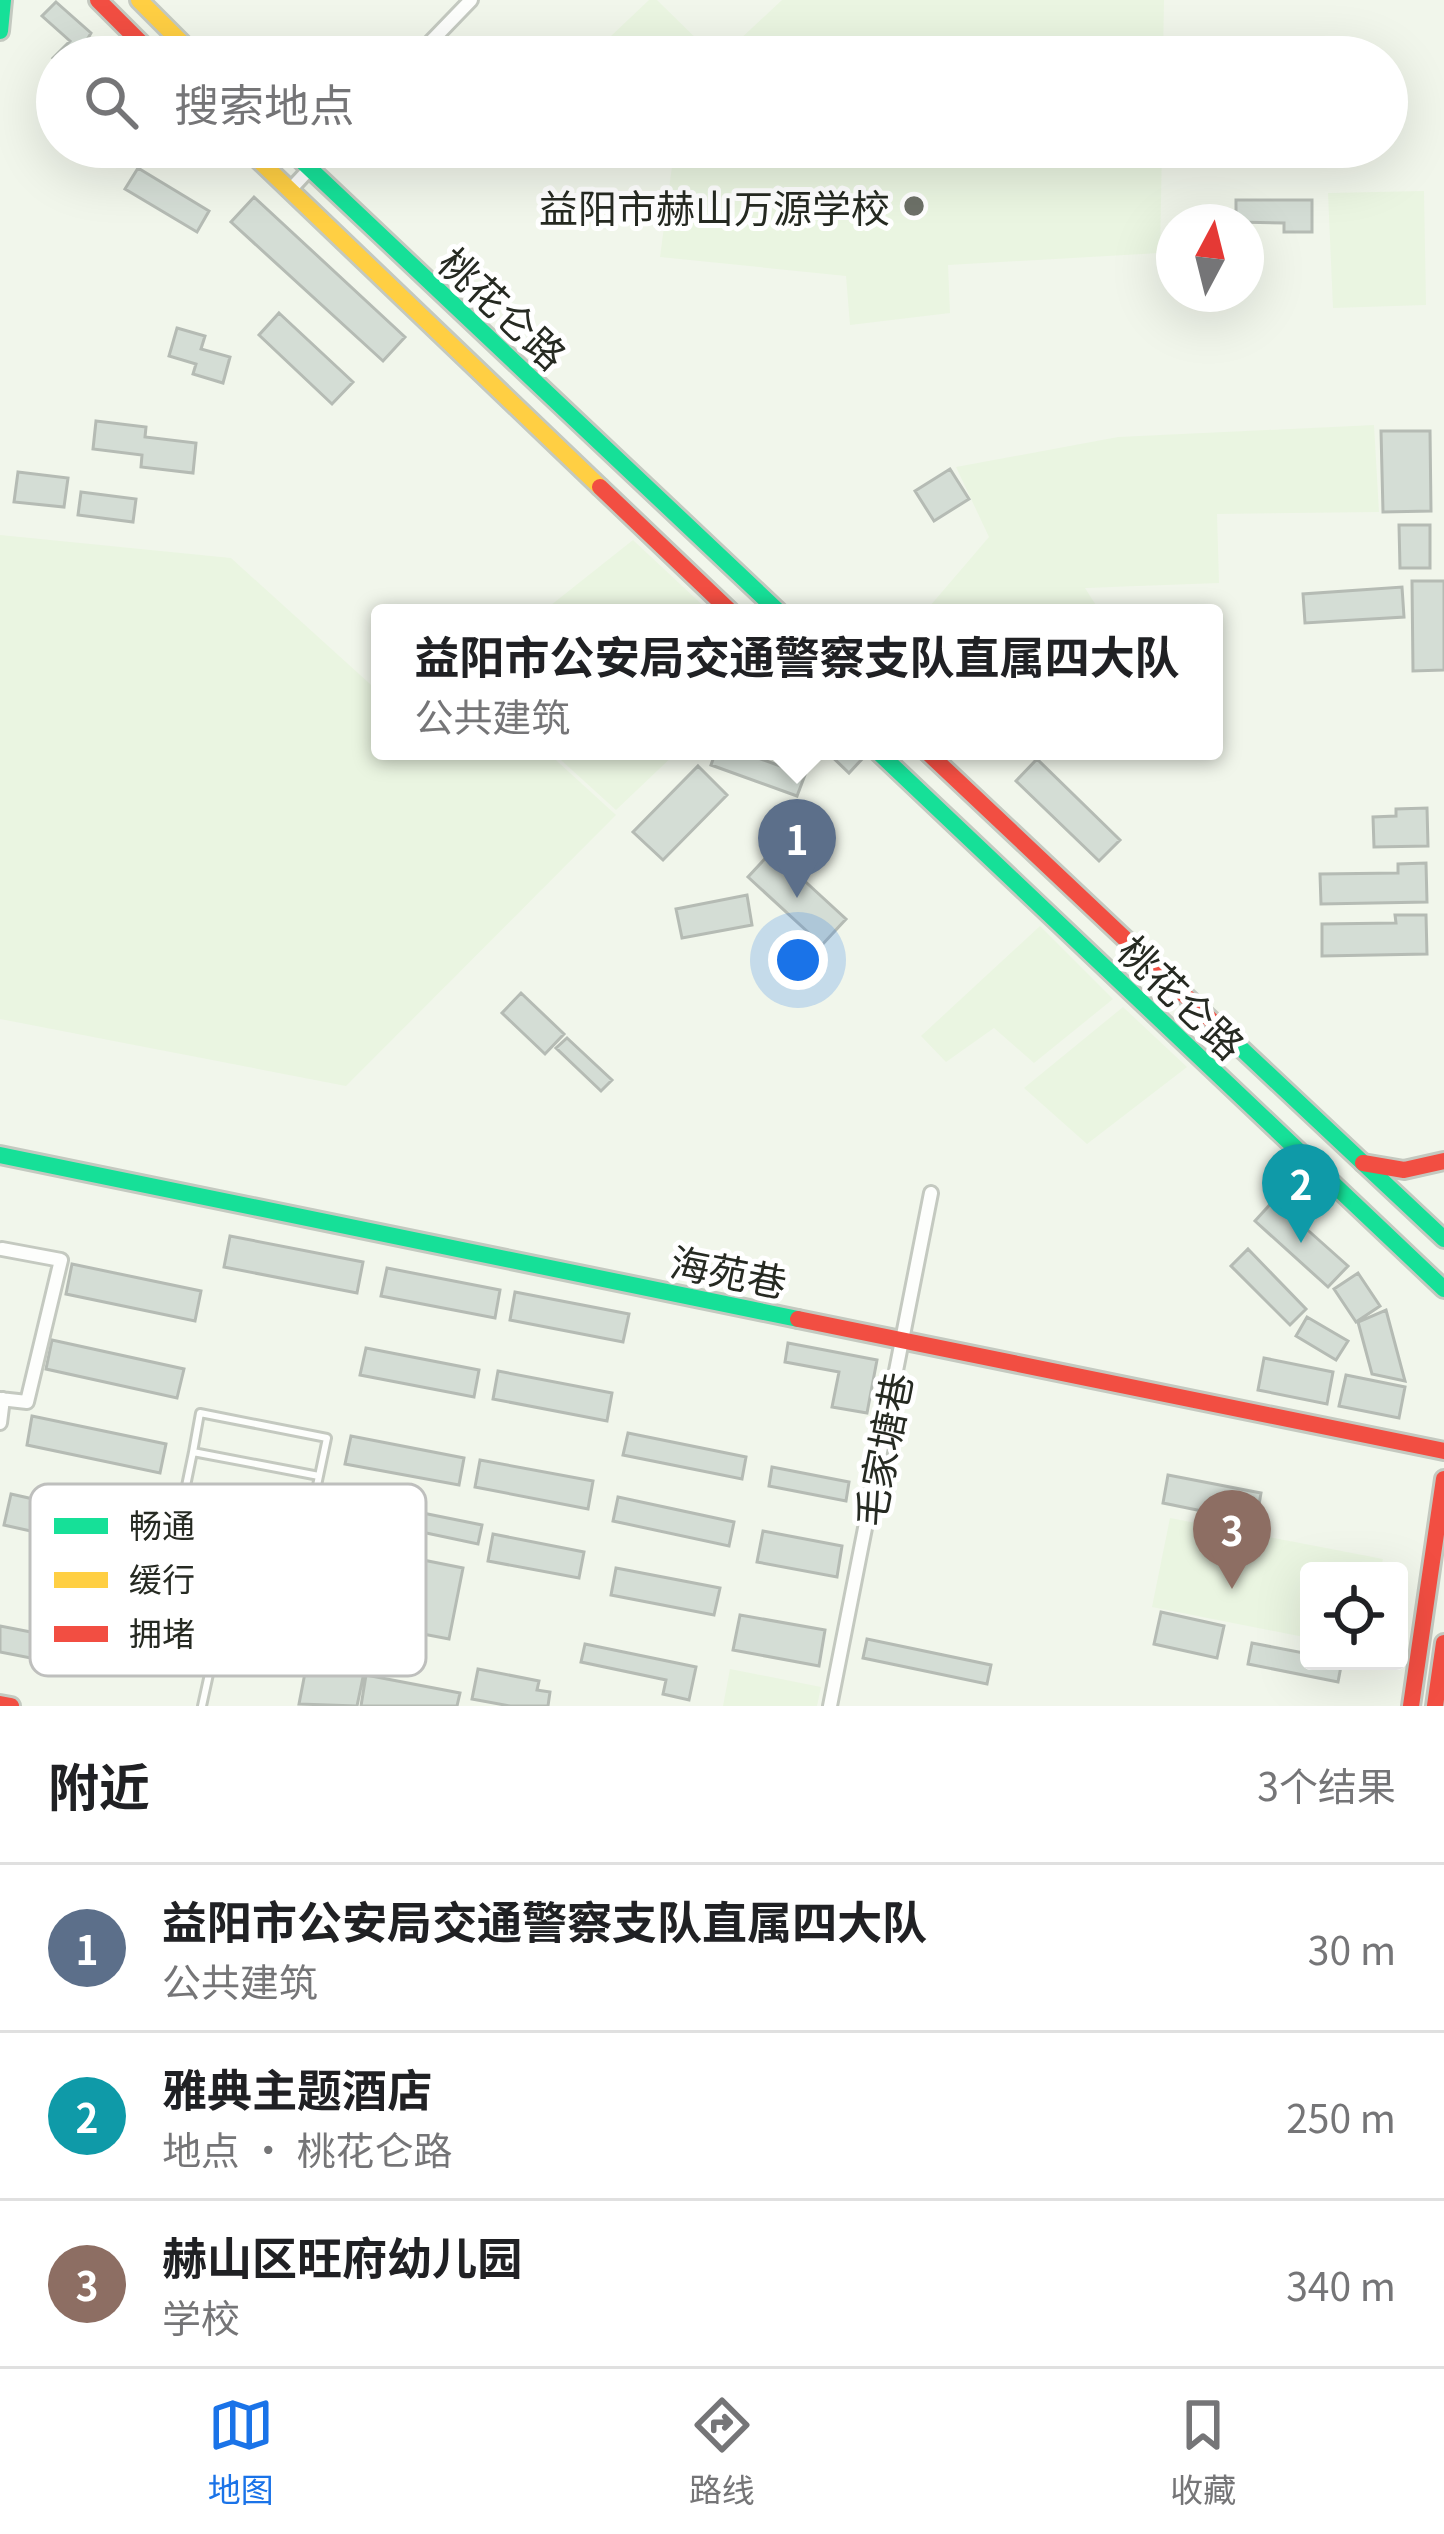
<!DOCTYPE html>
<html lang="zh">
<meta charset="utf-8">
<style>
body{margin:0;font-family:Georgia,"Noto Sans SC",serif;background:#f2f2f2;color:#202124}
.controls{position:absolute;right:36px;bottom:36px;display:grid;overflow:hidden;border-radius:12px;box-shadow:0 12px 48px #0002}
.controls button{width:108px;height:108px;display:grid;place-items:center;padding:0;border:0;border-bottom:3px solid #e0e0e0;background:#fff;color:#202124;font:60px sans-serif}
.compass{position:absolute;left:1156px;top:204px;width:108px;height:108px;border-radius:50%;background:#fff;box-shadow:0 12px 48px #0002;rotate:7deg}
.you{position:absolute;left:798px;top:960px;width:42px;height:42px;margin:-30px;border:9px solid #fff;border-radius:50%;background:#1a73e8;box-shadow:0 0 0 18px #1a73e833}
.badge{display:grid;place-items:center;width:78px;height:78px;border-radius:50%;background:#1a73e8;color:#fff;font-size:39px;font-weight:700}
.pin{position:absolute;translate:-50% -99px;filter:drop-shadow(0 3px 6px #0008)}
.pin::after{content:'';position:absolute;top:63px;width:42px;height:36px;background:inherit;clip-path:polygon(0 0,100% 0,50% 100%)}
.popup{position:absolute;left:371px;top:604px;width:852px;height:156px;box-sizing:border-box;display:grid;place-content:center;border-radius:12px;background:#fff;filter:drop-shadow(0 3px 9px #0005);font-size:39px;white-space:nowrap;color:#757577}
.popup b{font-size:45px;color:#202124}
.popup::after{content:'';position:absolute;left:50%;top:100%;margin-left:-24px;border:24px solid transparent;border-top-color:#fff}
.list{margin:0;padding:0;list-style:none}
h2{display:flex;justify-content:space-between;align-items:center;height:156px;margin:0;padding:0 48px;font-size:51px}
h2 small{font-size:39px;font-weight:400;color:#757577}
.list li{display:grid;grid-template-columns:78px 1fr auto;gap:36px;align-items:center;box-sizing:border-box;height:168px;padding:0 48px;border-top:3px solid #e0e0e0}
.list b{display:block;font-size:45px;white-space:nowrap}
.list p{margin:0;font-size:39px;white-space:nowrap;color:#757577}
.list em{font-size:39px;font-style:normal;color:#757577}
.icon{flex:none;width:66px;height:66px;fill:none;stroke:currentColor;stroke-width:2;stroke-linecap:round;stroke-linejoin:round}
.map{position:relative;flex:none;width:1444px;height:1706px;overflow:hidden}
.search{position:absolute;background:#fff;box-shadow:0 12px 48px #0002;left:36px;right:36px;top:36px;height:132px;display:flex;align-items:center;gap:30px;box-sizing:border-box;padding:0 42px;border-radius:66px;color:#757577;font-size:45px}
.sheet{height:660px;background:#fff}
nav{display:flex;justify-content:space-around;align-items:center;box-sizing:border-box;height:168px;border-top:3px solid #e0e0e0;background:#fff;font-size:33px;color:#757577}
nav a{display:grid;justify-items:center;gap:6px}
nav .on{color:#1a73e8}
.map>svg:first-child{display:block}
.built{fill:#eaf5e1}
.building{fill:#d4ddd5;stroke:#b5bbb4;stroke-width:3}
.lines{fill:none;stroke-linecap:round;stroke-linejoin:round}
.lane-casing{stroke:#c4c9c0;stroke-width:12}
.street-casing{stroke:#c4c9c0;stroke-width:18}
.fast-casing{stroke:#c4c9c0;stroke-width:22}
.slow-casing{stroke:#c4c9c0;stroke-width:22}
.jam-casing{stroke:#c4c9c0;stroke-width:22}
.lane{stroke:#fdfefc;stroke-width:6}
.street{stroke:#fdfefc;stroke-width:12}
.fast{stroke:#16e098;stroke-width:16}
.slow{stroke:#ffcf43;stroke-width:16}
.jam{stroke:#f24e42;stroke-width:16}
.poi-dot{fill:#6d7168;stroke:#fff;stroke-width:4.5}
.labels{text-anchor:middle;dominant-baseline:central;stroke-width:10;stroke-linejoin:round;paint-order:stroke}
.poi-label{font-size:39px;fill:#262a22;stroke:#fff;text-anchor:end}
.street-label{font-size:39px;fill:#262a22;stroke:#fff}
.key{fill:#fff;stroke:#bebfbd;stroke-width:3}
.key-label{font-size:33px;fill:#262a22}
</style>
<div class="map">
<svg width="1444" height="1706" viewBox="0 0 1444 1706">
<rect width="100%" height="100%" fill="#f1f6eb"/>
<path class="built" d="M649,0H657L715,57H594L592,54Z
M782,0H1164L1163,57H721Z
M686,147H1162L1160,253L948,265L950,313L850,325L846,276L660,257L673,159Z
M1424,191L1426,305L1333,308L1328,193Z
M1374,425L1379,512L1217,514L1219,583L1085,588L1101,613H924L989,537L956,467L1118,437Z
M0,535L231,558L380,693V751H546L616,815L346,1086L0,1019Z
M633,540L711,613H541Z
M551,751H678L616,810Z
M1040,926L1113,999L1034,1063L994,1028L946,1062L921,1036Z
M1123,1007L1187,1067L1087,1144L1024,1088Z
M1170,1518L1383,1559L1380,1571H1309V1638L1152,1607Z
M730,1669L821,1687L817,1706H723Z"/>
<path class="building" d="M56,2L91,33L77,57H57V61L53,58L70,41L42,16Z
M138,168L209,211L197,232L125,189Z
M254,197L405,337L383,361L231,222Z
M1236,200H1312V232H1284V223L1236,222Z
M279,313L353,382L332,404L259,335Z
M177,328L205,336L201,349L230,357L223,383L193,374L196,364L169,356Z
M96,421L146,427L145,437L196,443L193,473L141,467L142,455L93,449Z
M1381,431H1430L1431,511L1383,512Z
M950,469L969,499L934,521L915,491Z
M18,472L68,478L64,507L14,502Z
M81,492L136,499L133,522L78,515Z
M1399,525H1430V568H1400Z
M1412,581H1444V670L1413,671Z
M1402,587L1404,617L1305,623L1303,594Z
M716,751H739L805,775L797,796L711,765Z
M826,751H855L863,758L849,773Z
M1037,759L1120,840L1099,861L1016,781Z
M698,766L727,795L663,860L633,832Z
M1427,808L1428,846L1374,847L1373,817L1396,816V809Z
M772,851L846,919L822,945L748,877Z
M1426,863L1427,902L1321,904L1320,874L1398,873V864Z
M747,895L752,925L682,938L676,909Z
M1395,915H1426L1427,954L1322,956V924L1396,923Z
M521,993L564,1034L545,1054L502,1013Z
M567,1038L612,1080L601,1091L556,1048Z
M1274,1200L1348,1266L1328,1287L1255,1221Z
M230,1236L363,1262L357,1293L224,1267Z
M1248,1249L1306,1309L1290,1325L1231,1266Z
M72,1264L201,1291L195,1321L66,1294Z
M387,1268L500,1290L495,1318L381,1296Z
M1358,1273L1380,1306L1356,1322L1334,1289Z
M515,1292L629,1314L623,1342L510,1320Z
M1386,1310L1405,1381L1372,1374L1358,1322Z
M1307,1317L1348,1341L1336,1360L1296,1336Z
M52,1340L184,1369L177,1398L46,1369Z
M788,1343L877,1360L867,1413L832,1407L839,1372L785,1362Z
M366,1348L479,1370L474,1397L360,1375Z
M1264,1358L1333,1372L1327,1404L1258,1390Z
M498,1371L612,1393L607,1421L493,1399Z
M1346,1375L1405,1387L1399,1418L1339,1406Z
M32,1416L166,1444L160,1473L27,1445Z
M628,1433L746,1457L742,1479L623,1455Z
M351,1436L464,1458L459,1485L345,1464Z
M480,1460L593,1481L588,1509L475,1487Z
M772,1467L849,1482L846,1501L769,1486Z
M1168,1475L1261,1493L1256,1522L1163,1503Z
M11,1494L42,1501L35,1532L4,1525Z
M52,1497L147,1515L143,1535L48,1517Z
M618,1497L734,1522L729,1546L613,1521Z
M388,1506L482,1525L478,1544L384,1524Z
M763,1531L842,1546L837,1577L757,1562Z
M493,1534L584,1552L579,1578L488,1561Z
M333,1542L463,1568L449,1639L319,1614Z
M616,1568L720,1588L714,1615L611,1595Z
M1161,1612L1224,1626L1217,1658L1154,1644Z
M740,1615L825,1630L819,1666L733,1650Z
M61,1622L131,1635L126,1666L56,1654Z
M0,1626L46,1635L41,1660L0,1652Z
M867,1639L991,1665L987,1684L863,1658Z
M1252,1643L1309,1654V1661H1342L1338,1682L1248,1664Z
M585,1644L696,1667L689,1700L663,1694L666,1680L581,1662Z
M310,1647L367,1658L357,1706L299,1704Z
M478,1669L539,1681L537,1690L550,1692L548,1706H510L472,1699Z
M366,1675L460,1693L457,1706H361Z"/>
<g class="lines">
<g class="lane-casing">
<path id="lane" d="M193,1452L319,1476L285,1637L274,1645L164,1623L160,1612Z
M193,1452L200,1413L327,1438L319,1476
M179,1523L304,1545
M202,1706L218,1633"/>
</g>
<g class="street-casing">
<path id="street" d="M416,57L471,0
M289,191L330,147
M0,1399L27,1402L61,1260L2,1249
M0,1423L3,1399
M830,1706L931,1193"/>
</g>
<g class="fast-casing">
<path id="fast" d="M0,31L3,0
M287,147L780,613
M877,751L1444,1289
M1229,1037L1444,1239
M0,1155L798,1319"/>
</g>
<g class="slow-casing">
<path id="slow" d="M139,0L196,57
M245,147L600,487"/>
</g>
<g class="jam-casing">
<path id="jam" d="M98,0L155,57
M600,487L732,613
M926,751L1229,1037
M1363,1163L1404,1170L1444,1161
M798,1319L1444,1451
M0,1704L11,1706
M1411,1706L1444,1479
M1435,1706L1444,1643"/>
</g>
<use href="#lane" class="lane"/>
<use href="#street" class="street"/>
<use href="#fast" class="fast"/>
<use href="#slow" class="slow"/>
<use href="#jam" class="jam"/>
</g>
<circle class="poi-dot" cx="914" cy="206" r="12"/>
<g class="labels">
<g class="poi-label">
<text x="890" y="206">益阳市赫山万源学校</text>
</g>
<g class="street-label">
<text transform="translate(504 307) rotate(43)">桃花仑路</text>
<text transform="translate(1183 996) rotate(44)">桃花仑路</text>
<text transform="translate(729 1270) rotate(11)">海苑巷</text>
<text transform="translate(881 1449) rotate(-79)">毛家塘巷</text>
</g>
</g>
<rect x="30" y="1484" width="396" height="192" rx="18" class="key"/>
<rect x="54" y="1518" width="54" height="16" fill="#16e098"/>
<rect x="54" y="1572" width="54" height="16" fill="#ffcf43"/>
<rect x="54" y="1626" width="54" height="16" fill="#f24e42"/>
<g class="key-label">
<text x="129" y="1538">畅通</text>
<text x="129" y="1592">缓行</text>
<text x="129" y="1646">拥堵</text>
</g>
</svg>
<div class="controls">
<button><svg class="icon" aria-label="locate" viewBox="0 0 24 24"><circle cx="12" cy="12" r="6"/><path d="M12 2v4M12 18v4M2 12h4M18 12h4"/></svg></button>
</div>
<svg class="compass" viewBox="-18 -18 36 36"><path d="M0-13l5 13h-10z" fill="#e53935"/><path d="M0 13l5-13h-10z" fill="#757577"/></svg>
<div class="you"></div>
<div class="pin badge" style="left:797px;top:898px;background:#5c6f8a">1</div>
<div class="popup"><b>益阳市公安局交通警察支队直属四大队</b>公共建筑</div>
<div class="pin badge" style="left:1301px;top:1243px;background:#0f9aa8">2</div>
<div class="pin badge" style="left:1232px;top:1589px;background:#8d6e63">3</div>
<div class="search"><svg class="icon" aria-label="search" viewBox="0 0 24 24"><circle cx="10" cy="10" r="6"/><path d="M15 15l6 6"/></svg>搜索地点</div>
</div>
<section class="sheet">
<h2>附近<small>3个结果</small></h2>
<ul class="list">
<li><span class="badge" style="background:#5c6f8a">1</span><div><b>益阳市公安局交通警察支队直属四大队</b><p>公共建筑</p></div><em>30 m</em></li>
<li><span class="badge" style="background:#0f9aa8">2</span><div><b>雅典主题酒店</b><p>地点 · 桃花仑路</p></div><em>250 m</em></li>
<li><span class="badge" style="background:#8d6e63">3</span><div><b>赫山区旺府幼儿园</b><p>学校</p></div><em>340 m</em></li>
</ul>
</section>
<nav>
<a class="on"><svg class="icon" aria-label="map" viewBox="0 0 24 24"><path d="M3 6l6-2 6 2 6-2v14l-6 2-6-2-6 2zM9 4v14M15 6v14"/></svg>地图</a>
<a><svg class="icon" aria-label="directions" viewBox="0 0 24 24"><path d="M12 3l9 9-9 9-9-9zM9 14v-3h6M13 9l2 2-2 2"/></svg>路线</a>
<a><svg class="icon" aria-label="saved" viewBox="0 0 24 24"><path d="M7 4h10v16l-5-4-5 4z"/></svg>收藏</a>
</nav>
